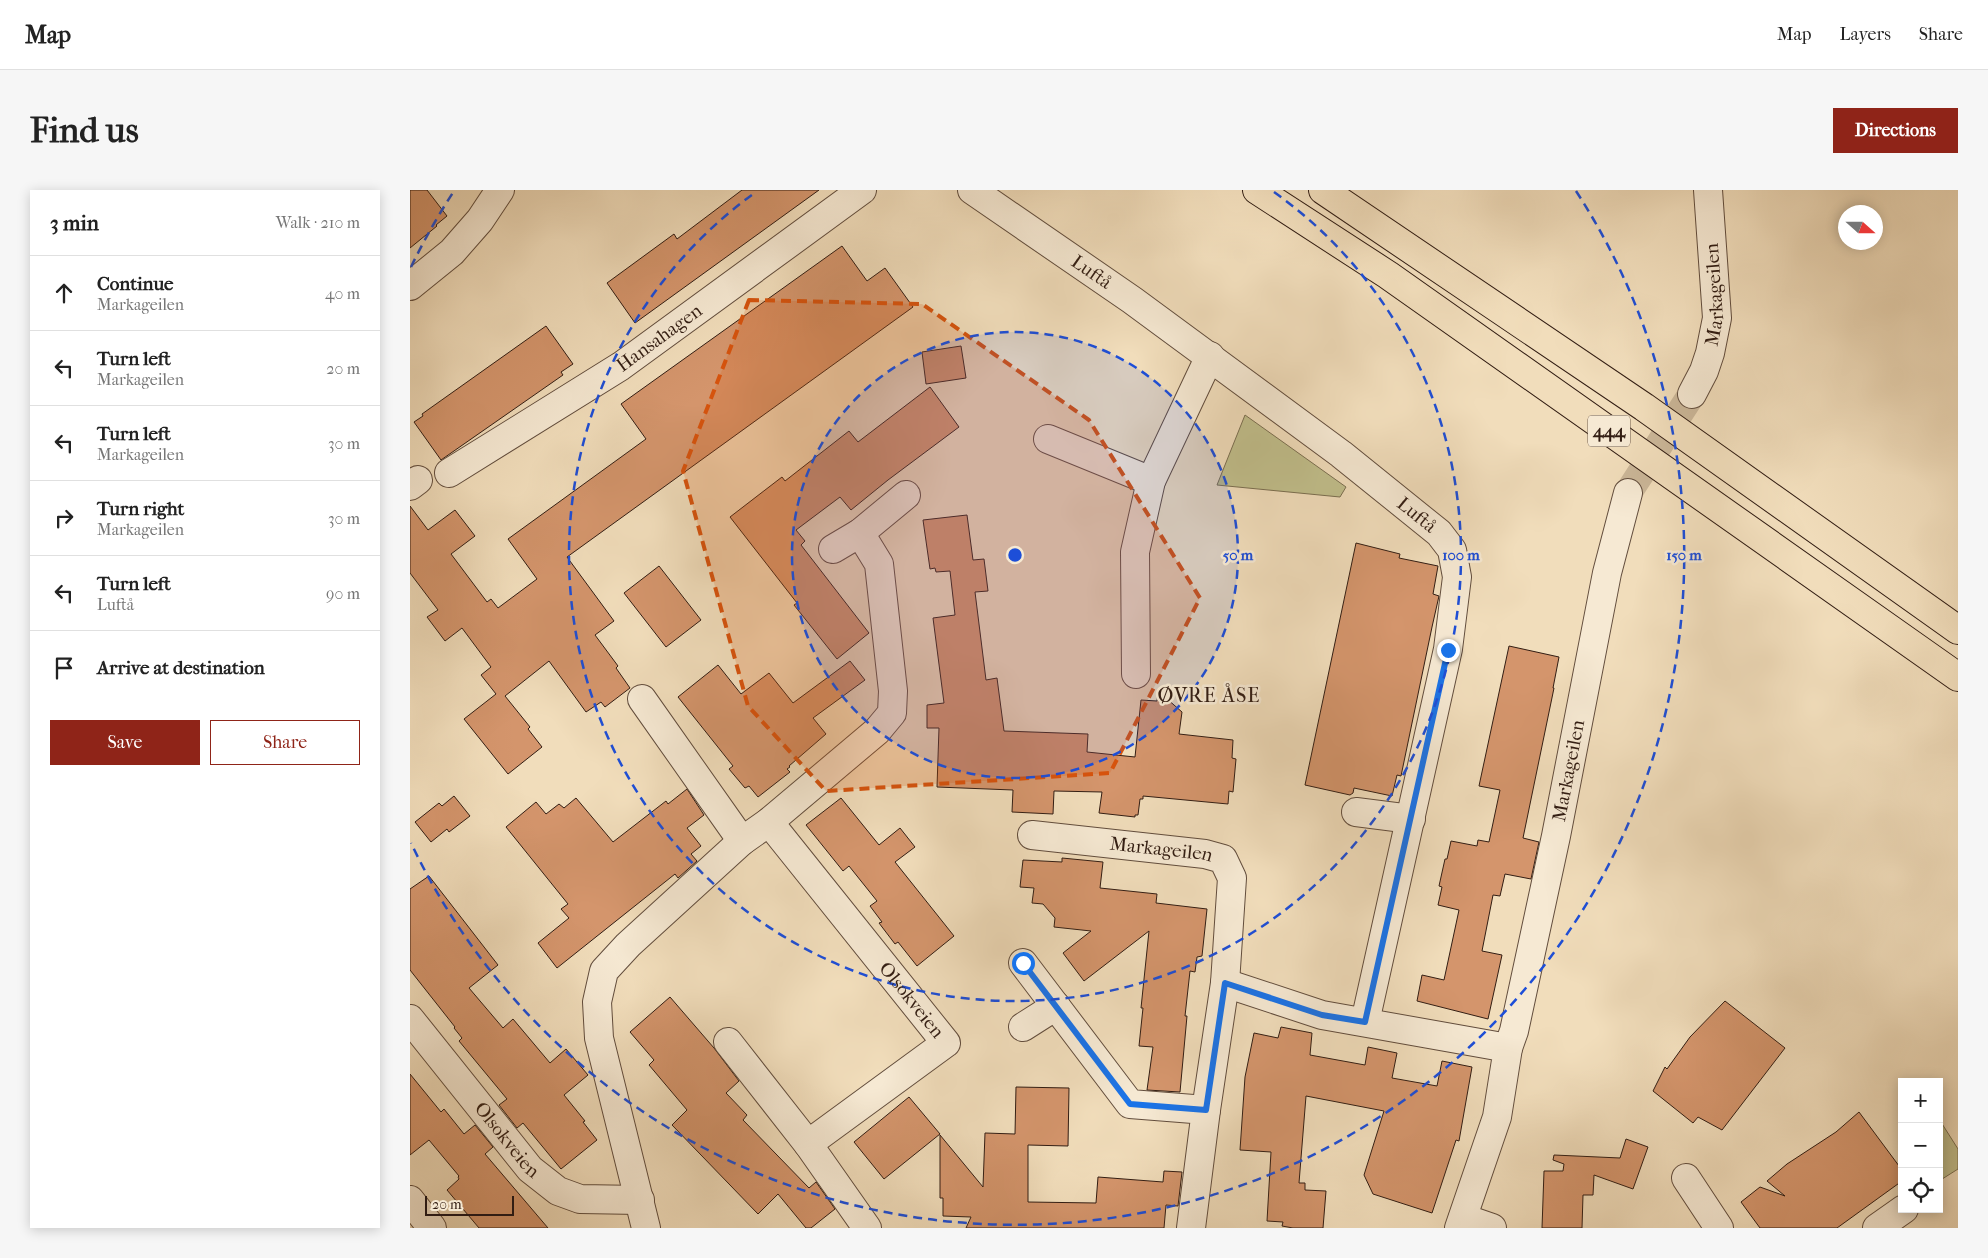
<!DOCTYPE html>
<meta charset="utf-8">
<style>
body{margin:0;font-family:"IM FELL French Canon",serif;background:#f6f6f6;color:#222}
.controls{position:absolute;right:15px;bottom:15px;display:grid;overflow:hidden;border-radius:0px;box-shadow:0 2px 12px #0003}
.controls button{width:45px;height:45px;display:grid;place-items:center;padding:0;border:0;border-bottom:1px solid #e0e0e0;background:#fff;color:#222;font:25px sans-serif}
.compass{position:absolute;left:1428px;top:15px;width:45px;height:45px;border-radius:50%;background:#fff;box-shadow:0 2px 12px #0003;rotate:111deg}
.scale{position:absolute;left:15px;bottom:12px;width:89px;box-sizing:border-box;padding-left:5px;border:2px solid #321d13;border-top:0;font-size:14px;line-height:18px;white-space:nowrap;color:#321d13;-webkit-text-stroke:4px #f6e9d3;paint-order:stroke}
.stop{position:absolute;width:15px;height:15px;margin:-11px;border:4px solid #1a73e8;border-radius:50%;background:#fff}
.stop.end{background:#1a73e8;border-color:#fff;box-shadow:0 1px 5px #0008}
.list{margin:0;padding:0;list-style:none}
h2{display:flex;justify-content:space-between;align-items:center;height:65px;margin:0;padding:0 20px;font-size:21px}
h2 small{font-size:16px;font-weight:400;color:#767676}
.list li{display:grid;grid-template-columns:32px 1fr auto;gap:15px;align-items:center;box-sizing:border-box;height:75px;padding:0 20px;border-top:1px solid #e0e0e0}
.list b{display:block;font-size:19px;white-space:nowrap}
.list p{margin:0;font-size:16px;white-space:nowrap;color:#767676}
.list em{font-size:16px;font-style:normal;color:#767676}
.actions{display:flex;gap:10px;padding:15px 20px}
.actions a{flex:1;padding:11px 0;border:1px solid #8f2418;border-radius:0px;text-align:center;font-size:18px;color:#8f2418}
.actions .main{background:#8f2418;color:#fff}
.icon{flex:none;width:28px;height:28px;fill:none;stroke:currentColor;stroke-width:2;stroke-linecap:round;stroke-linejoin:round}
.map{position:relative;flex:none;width:1548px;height:1038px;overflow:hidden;border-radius:0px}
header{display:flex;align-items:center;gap:30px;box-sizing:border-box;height:70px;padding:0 25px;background:#fff;border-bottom:1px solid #e0e0e0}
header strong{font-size:24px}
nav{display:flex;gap:28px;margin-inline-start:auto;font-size:18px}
.intro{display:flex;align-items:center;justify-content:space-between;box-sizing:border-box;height:120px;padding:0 30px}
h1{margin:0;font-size:35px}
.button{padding:12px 22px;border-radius:0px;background:#8f2418;color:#fff;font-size:18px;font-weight:700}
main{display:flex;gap:30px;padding:0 30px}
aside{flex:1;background:#fff;border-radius:0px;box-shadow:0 2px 12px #0003}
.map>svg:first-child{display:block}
.green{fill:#c1bf8c;stroke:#7a6e50}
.building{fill:#d4956c;stroke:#321d13}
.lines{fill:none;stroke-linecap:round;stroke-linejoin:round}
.minor-tunnel{stroke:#cbb799;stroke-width:28;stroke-dasharray:28 14;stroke-linecap:butt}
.minor-casing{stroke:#624d3d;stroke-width:30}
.highway-casing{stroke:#321d13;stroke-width:30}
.minor{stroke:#f6e9d3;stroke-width:28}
.highway{stroke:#f1ddbb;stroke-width:28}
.route{stroke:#1a73e8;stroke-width:6}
.marked{fill:#d6530d;fill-opacity:0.2;stroke:#d6530d;stroke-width:4;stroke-dasharray:10 6;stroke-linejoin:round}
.ring{fill:none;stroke:#1d4ed8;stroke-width:2.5;stroke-dasharray:9 6}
.labels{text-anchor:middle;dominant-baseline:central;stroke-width:5;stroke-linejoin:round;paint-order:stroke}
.shield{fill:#f6e9d3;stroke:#6d5a4d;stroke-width:1}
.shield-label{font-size:18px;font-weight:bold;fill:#321d13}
.street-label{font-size:19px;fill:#321d13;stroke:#f6e9d3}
.neighbourhood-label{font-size:20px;letter-spacing:1px;fill:#321d13;stroke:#f6e9d3}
.centre{fill:#1d4ed8;stroke:#f6e9d3;stroke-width:2.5}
.ring-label{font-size:15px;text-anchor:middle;font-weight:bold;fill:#1d4ed8;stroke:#f6e9d3;stroke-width:5;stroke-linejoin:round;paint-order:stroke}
</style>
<header>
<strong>Map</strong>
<nav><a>Map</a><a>Layers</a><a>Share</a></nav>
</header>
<div class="intro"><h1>Find us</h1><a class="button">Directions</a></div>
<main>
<aside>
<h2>3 min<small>Walk · 210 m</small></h2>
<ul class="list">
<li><svg class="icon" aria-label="ahead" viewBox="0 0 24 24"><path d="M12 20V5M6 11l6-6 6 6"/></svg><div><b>Continue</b><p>Markageilen</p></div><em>40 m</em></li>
<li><svg class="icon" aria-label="left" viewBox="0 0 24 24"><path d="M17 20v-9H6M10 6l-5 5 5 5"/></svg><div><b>Turn left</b><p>Markageilen</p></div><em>20 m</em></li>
<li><svg class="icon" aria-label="left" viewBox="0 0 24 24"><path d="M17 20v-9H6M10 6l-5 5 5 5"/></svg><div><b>Turn left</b><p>Markageilen</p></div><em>30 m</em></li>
<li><svg class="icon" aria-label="right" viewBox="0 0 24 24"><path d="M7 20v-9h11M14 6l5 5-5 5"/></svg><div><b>Turn right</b><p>Markageilen</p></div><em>30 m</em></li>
<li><svg class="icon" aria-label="left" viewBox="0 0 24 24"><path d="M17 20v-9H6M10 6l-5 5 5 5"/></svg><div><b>Turn left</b><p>Luftå</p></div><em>90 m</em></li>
<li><svg class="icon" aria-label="arrive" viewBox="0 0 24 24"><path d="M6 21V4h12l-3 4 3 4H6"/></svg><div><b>Arrive at destination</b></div></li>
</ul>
<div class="actions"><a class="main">Save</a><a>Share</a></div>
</aside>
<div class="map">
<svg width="1548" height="1038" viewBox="0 0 1548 1038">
<rect width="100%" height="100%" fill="#f1ddbb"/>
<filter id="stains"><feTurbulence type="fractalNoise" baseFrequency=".004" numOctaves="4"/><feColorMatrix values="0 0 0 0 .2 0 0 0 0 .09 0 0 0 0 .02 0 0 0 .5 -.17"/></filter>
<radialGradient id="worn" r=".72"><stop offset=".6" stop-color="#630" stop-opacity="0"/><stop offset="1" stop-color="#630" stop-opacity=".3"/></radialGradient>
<path class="green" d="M835,225L936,297L930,307L807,295Z
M1529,929L1548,959V979L1529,991Z"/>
<path class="building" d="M0,0H17L37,26L26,35L27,36L0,58Z
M332,0H409L225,133L197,93L264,44L267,49Z
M432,56L457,91L475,78L503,117L157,367L204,431L185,445L208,476L206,478L220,498L195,517L191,512L176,522L139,471L95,506L120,537L118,539L132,557L98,584L54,529L86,504L71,485L81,477L52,438L35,451L17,427L28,420L0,383V316L18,340L45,320L65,346L41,364L77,412L81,409L88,418L127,389L98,349L236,249L211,214Z
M136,136L163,174L151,182L153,185L31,270L4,232L13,226L12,224Z
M551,156L556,188L516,194L512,162Z
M520,197L549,237L478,290L441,320L430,307L386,340L395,351L391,355L459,443L427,469L384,415L387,413L320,327L372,287L375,291L439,241L448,252Z
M557,325L563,370L574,369L578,401L565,402L576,490L587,488L594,541L678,544L677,562L725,567L731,510L747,511L748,501L772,522L769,544L823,550L822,568L826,569L823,602L819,601L818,614L733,606V609H730L728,625H725V627L689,623L692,602L644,601L643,624L602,622L603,600L527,597L529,538H517V515L534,513L523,428L545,425L540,381L526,382L525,378L520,379L513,330Z
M946,353L990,364L989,368L1028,376L1023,404L1029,406L1022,437L991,586L987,585L982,606L944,598L943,603L940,605L895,595Z
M249,376L291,430L256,457L214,403Z
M1099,456L1149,467L1143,498H1144L1113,648L1129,652L1121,689L1095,684L1090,706L1083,705L1072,761L1092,765L1078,829L1007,811L1012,785L1034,790L1049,720L1028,715L1032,697L1029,696L1035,669H1037L1041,651L1067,656L1068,650L1079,652L1090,600L1069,596Z
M440,471L455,490L403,528L416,544L379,576L380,577L377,579L380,582L348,607L339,596L335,598L319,579L323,576L268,507L308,475L331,504L359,483L383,513Z
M277,599L294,625L277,638L291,656L281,664L287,671L268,688L265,684L147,778L128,753L159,728L151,719L158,714L96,637L126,612L136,624L149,614L154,618L166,608L203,652L256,611L258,614Z
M44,606L60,626L39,642L37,639L21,652L5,632L29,613L32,616Z
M431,608L469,655L490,638L505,657L485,672L544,746L507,776L488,752L485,754L469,733L472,732L460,716L467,711L439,676L433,681L396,635Z
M652,668L693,672L690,698L747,704L746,713L797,719L792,766L787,767L785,782L780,781L775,826H777L770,902L737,900L743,857L729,856L733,818H731L739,741L674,791L653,763L681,741L644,737L645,728L633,714L622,713L624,698L610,697L613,670L652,672Z
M19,686L88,775L59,798L93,838L103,829L140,873L156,859L178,885L154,905L175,931L173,932L187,950L151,979L113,933L107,938L89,915L97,909L49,851L52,848L44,838L45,837L0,780V699Z
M260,807L304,858L329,891L316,903L337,925L333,930L399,998L406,992L425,1019L401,1038H396L368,1004L348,1024L262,935L277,920L239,875L244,870L220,842Z
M1315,811L1375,858L1312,940L1288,927L1283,933L1243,901L1255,877L1257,879L1280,847Z
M871,837L902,843L900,865L955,875L958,857L987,863L982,888L1027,896L1032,871L1062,877L1049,951L1046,950L1022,1023L963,1004L954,985L974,921L896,906L889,993H895V1000L916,1001L913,1038H883L872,1036L873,1032L857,1031L861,962L830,960L835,887L844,843L868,848Z
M0,884L31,922L34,919L54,944L65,935L83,957L75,964L138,1038H69L37,1000L49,989L48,987L49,986L19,950L0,965Z
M606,897L659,898L658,956L618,955V1012L686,1013L688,987L753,992L754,981L772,982L768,1016L756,1015L754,1038H556L561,1027L533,1026V1008H530V945L573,997L575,943L605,944Z
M499,907L530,944L474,989L444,952Z
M1449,922L1492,980V991L1427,1038H1350L1331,1012L1350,997L1375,1006L1357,991L1377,974L1426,942Z
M1216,949L1238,957L1223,999L1184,985L1183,1005H1173L1172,1038H1132L1134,981H1153L1154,974L1143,970L1144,965L1210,968Z"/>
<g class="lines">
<path class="minor-tunnel" d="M1218,303L1282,204"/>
<g class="minor-casing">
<g id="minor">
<path id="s1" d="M562,0L722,110L931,264L1029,343L1042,360L1047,387L1038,459L955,832"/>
<path d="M0,96L42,62L70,30L90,0"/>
<path id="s2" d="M1282,204L1294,181L1300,163L1307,128L1298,0"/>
<path d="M638,249L741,291"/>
<path id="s3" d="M39,283L211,176L452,0"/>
<path d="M0,296L8,290"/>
<path d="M423,359L450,343L496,305"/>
<path d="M726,484L725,362L741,291L800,166"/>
<path d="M232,509L332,651"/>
<path d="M946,622L1001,629"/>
<path id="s4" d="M359,632L536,853L398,954L457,1038"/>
<path id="s5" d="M622,645L795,664L813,669L822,688L815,793L796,920L781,1038"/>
<path d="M613,773L720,914L796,920"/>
<path d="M815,793L912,825L1098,858L1087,927L1049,1038"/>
<path id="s6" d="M0,829L120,979L148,1001L170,1009L230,1010"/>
<path d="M613,837L646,816"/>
<path d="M318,852L398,954"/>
<path id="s7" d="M1098,858L1104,841L1146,646L1197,383L1218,303"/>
<path d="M1276,988L1309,1038"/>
<path d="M0,1010L22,1038"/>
<path d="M1053,1028L1082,1038"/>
<path d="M236,1038L189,848L187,812L194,781L218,755L332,651L359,632L467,541L482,523L483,501L469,374L450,343"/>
<path d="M1467,1038L1494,1019"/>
</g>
</g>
<g class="highway-casing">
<path id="highway" d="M847,0L978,85L1548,487
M913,0L1234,217L1548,440"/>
</g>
<use href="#minor" class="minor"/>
<use href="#highway" class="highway"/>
</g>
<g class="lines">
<path class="route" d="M613,773L720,914L796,920L815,793L912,825L955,832L1038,460"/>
</g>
<path class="marked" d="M339,110L512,114L679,230L790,408L700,583L416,601L338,516L273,281Z"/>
<circle cx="605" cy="365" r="223" fill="#1d4ed8" fill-opacity=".12"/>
<g class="ring">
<circle cx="605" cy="365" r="223"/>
<path d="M864 2A446 446 0 1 1 346 2"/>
<path d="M1 77A669 669 0 0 1 44 1M1166 1A669 669 0 1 1 1 653"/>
</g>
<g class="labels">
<rect class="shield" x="1178" y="225.5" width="42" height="31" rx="4"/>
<g class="shield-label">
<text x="1199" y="241">444</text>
</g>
<g class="street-label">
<text stroke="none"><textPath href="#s1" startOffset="145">Luftå</textPath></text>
<text stroke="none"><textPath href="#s2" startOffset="104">Markageilen</textPath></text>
<text stroke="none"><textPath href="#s3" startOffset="250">Hansahagen</textPath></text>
<text stroke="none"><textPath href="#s1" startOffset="551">Luftå</textPath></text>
<text stroke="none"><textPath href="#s7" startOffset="284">Markageilen</textPath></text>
<text stroke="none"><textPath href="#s5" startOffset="130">Markageilen</textPath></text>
<text stroke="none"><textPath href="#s4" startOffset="228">Olsokveien</textPath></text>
<text stroke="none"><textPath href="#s6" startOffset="155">Olsokveien</textPath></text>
</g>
<g class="neighbourhood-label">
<text x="799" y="505">ØVRE ÅSE</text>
</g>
</g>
<circle cx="605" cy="365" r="8" class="centre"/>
<g class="ring-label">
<text x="828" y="370">50 m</text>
<text x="1051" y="370">100 m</text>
<text x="1274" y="370">150 m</text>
</g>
<rect width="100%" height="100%" filter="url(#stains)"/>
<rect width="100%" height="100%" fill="url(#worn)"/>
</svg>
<div class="controls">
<button>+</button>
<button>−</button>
<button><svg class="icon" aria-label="locate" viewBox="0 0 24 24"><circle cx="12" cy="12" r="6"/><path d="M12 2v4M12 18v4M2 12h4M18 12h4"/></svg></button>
</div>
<svg class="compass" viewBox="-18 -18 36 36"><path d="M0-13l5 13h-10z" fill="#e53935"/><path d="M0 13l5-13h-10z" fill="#767676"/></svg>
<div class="scale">20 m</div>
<div class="stop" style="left:613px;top:773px"></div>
<div class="stop end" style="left:1038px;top:460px"></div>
</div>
</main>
